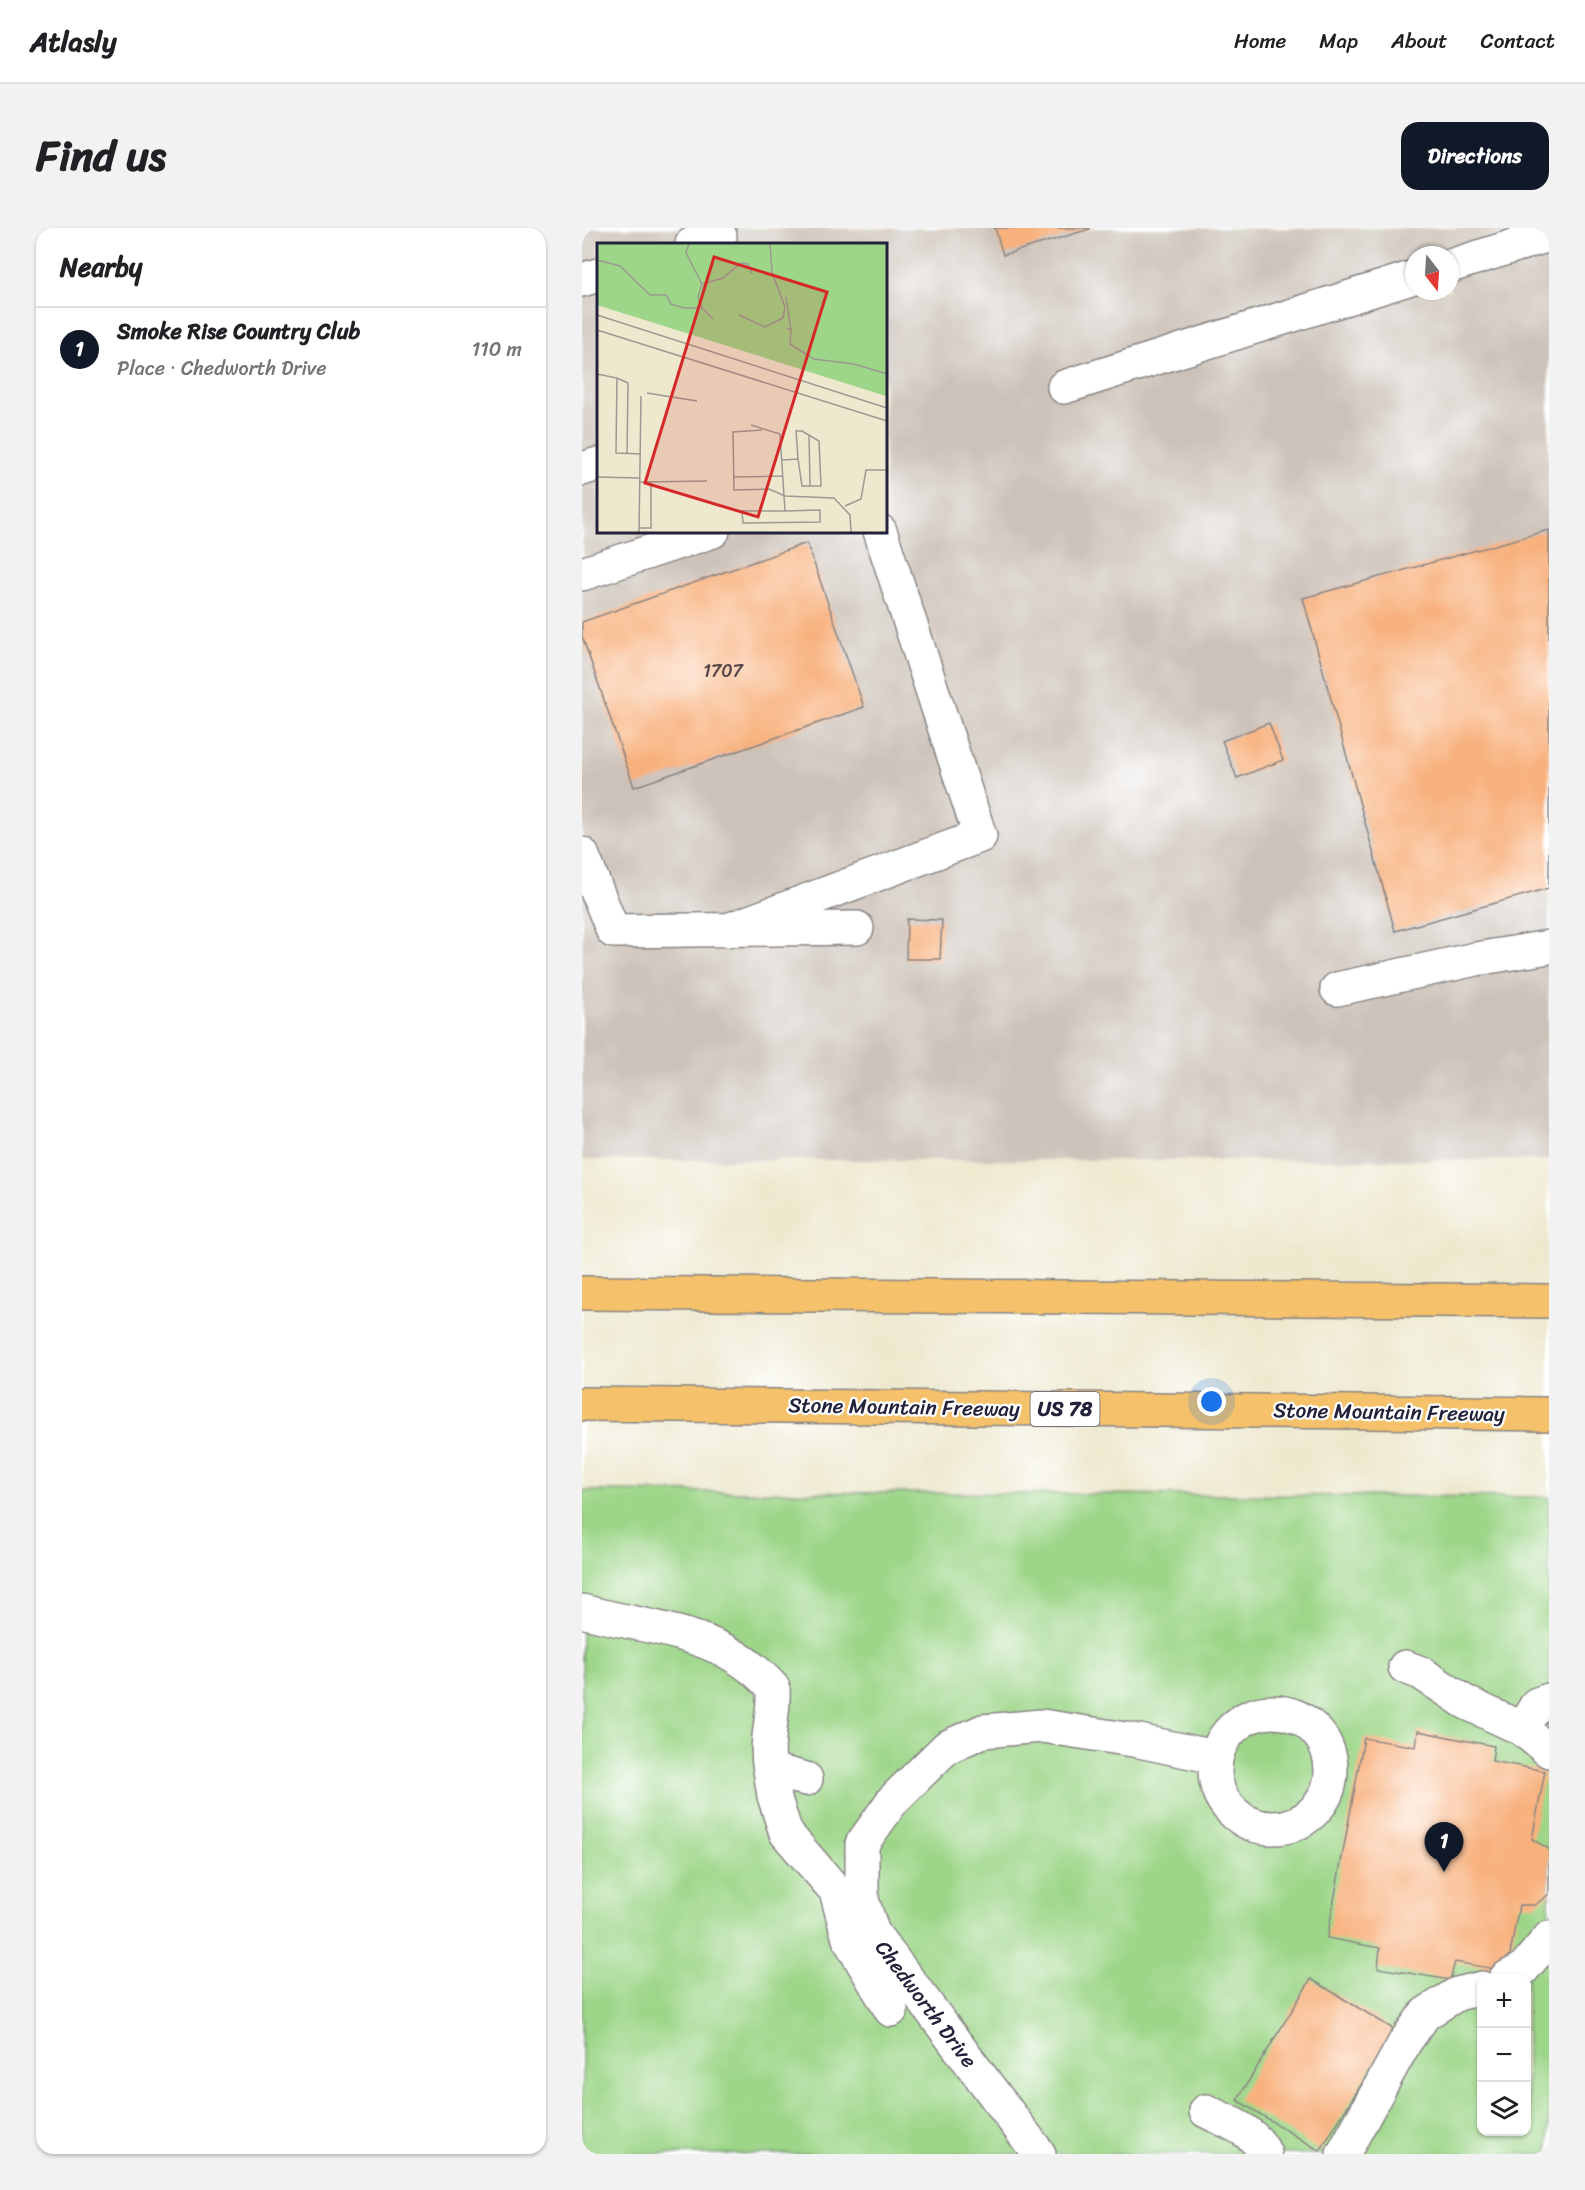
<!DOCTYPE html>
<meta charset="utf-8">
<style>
body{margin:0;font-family:Sriracha,sans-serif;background:#f2f2f2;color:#202124}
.controls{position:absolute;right:18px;bottom:18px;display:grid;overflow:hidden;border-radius:12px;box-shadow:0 2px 4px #0004}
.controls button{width:54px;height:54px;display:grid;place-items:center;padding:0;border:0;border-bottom:2px solid #e0e0e0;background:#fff;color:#202124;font:30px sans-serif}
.compass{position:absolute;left:823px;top:18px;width:54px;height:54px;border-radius:50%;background:#fff;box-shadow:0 2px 4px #0004;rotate:163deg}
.you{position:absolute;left:630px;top:1174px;width:21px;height:21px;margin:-15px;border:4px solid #fff;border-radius:50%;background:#1a73e8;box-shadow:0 0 0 9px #1a73e833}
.badge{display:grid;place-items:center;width:39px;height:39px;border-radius:50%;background:#111827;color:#fff;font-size:20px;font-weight:700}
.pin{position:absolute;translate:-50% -50px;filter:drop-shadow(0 2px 3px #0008)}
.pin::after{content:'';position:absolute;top:32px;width:21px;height:18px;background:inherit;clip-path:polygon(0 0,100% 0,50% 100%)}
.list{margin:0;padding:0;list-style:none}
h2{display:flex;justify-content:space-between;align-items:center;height:78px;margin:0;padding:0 24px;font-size:26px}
h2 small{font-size:20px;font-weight:400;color:#757577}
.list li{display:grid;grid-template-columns:39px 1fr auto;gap:18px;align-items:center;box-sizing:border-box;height:84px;padding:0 24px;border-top:2px solid #e0e0e0}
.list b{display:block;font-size:22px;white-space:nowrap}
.list p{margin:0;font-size:20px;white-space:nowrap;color:#757577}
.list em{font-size:20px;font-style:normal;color:#757577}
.icon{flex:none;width:33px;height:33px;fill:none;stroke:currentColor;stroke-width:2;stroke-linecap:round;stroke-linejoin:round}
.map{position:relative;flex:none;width:967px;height:1926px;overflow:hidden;border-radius:18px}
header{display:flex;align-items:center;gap:36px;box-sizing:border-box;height:84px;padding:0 30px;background:#fff;border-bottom:2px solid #e0e0e0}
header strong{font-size:28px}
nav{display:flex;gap:33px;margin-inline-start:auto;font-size:21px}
.intro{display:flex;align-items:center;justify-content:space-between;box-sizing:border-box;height:144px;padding:0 36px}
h1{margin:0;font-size:42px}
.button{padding:15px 27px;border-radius:18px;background:#111827;color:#fff;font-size:21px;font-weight:700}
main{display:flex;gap:36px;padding:0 36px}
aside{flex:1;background:#fff;border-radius:18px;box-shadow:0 2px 4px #0004}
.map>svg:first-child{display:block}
.industrial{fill:#ccc2b9;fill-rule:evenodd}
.green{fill:#9dd688;stroke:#607c62;stroke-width:1.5;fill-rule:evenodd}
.building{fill:#f8b07c}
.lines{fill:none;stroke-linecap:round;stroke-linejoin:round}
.minor-casing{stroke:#888584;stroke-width:36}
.highway-casing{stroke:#888584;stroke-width:36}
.minor{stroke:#fff;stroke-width:33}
.highway{stroke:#f5c16b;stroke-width:33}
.labels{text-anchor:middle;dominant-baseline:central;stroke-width:4.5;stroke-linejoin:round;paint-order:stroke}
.number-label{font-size:18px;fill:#58464b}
.shield{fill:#fff;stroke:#646476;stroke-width:1.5}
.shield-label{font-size:20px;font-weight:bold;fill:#22223b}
.street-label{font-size:21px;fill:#22223b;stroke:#fff}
.inset-road{fill:none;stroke:#9c9993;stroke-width:1.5}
.view{fill:#d62828;fill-opacity:0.15;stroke:#d62828;stroke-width:3}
.inset-edge{fill:none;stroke:#22223b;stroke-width:3}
</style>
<header>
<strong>Atlasly</strong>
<nav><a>Home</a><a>Map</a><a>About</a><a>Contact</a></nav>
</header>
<div class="intro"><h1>Find us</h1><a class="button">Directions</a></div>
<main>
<aside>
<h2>Nearby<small></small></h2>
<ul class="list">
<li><span class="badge">1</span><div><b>Smoke Rise Country Club</b><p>Place · Chedworth Drive</p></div><em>110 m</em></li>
</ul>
</aside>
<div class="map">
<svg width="967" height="1926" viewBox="0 0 967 1926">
<rect width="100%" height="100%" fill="#fff"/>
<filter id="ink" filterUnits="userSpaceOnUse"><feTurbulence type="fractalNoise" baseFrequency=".0167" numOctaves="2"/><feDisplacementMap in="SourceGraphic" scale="12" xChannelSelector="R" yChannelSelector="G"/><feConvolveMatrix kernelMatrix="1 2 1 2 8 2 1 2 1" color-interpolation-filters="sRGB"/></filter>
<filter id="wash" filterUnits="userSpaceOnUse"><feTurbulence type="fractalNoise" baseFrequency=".008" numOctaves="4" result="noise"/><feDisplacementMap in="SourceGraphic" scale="24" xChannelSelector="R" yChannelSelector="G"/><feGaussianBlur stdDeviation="1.35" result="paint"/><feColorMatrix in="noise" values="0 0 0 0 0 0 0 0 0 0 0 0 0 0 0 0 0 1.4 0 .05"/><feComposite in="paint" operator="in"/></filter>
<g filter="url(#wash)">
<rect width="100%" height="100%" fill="#ede8ce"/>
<path class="industrial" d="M0,0H967V932H0ZM16,16H303V303H16ZM832,27H868V63H832Z"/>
<path class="green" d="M0,1263L967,1269V1926H0ZM900,1750H945V1904H900Z"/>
<g id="blocks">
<path class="building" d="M413,0H508V1L421,27Z
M967,302V660L813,703L721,370Z
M225,315L282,479L52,559L0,408V394Z
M687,495L701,532L655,550L640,513Z
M325,691L360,692L358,731H324Z
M836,1503L912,1518L910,1533L963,1543L950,1611L967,1621V1666L953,1677H937L925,1743L873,1734L868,1752L796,1740L798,1720L745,1710L782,1510L834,1519Z
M729,1751L813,1802L738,1923L655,1872Z"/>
</g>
</g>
<g filter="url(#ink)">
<use href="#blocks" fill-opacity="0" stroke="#888584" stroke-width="1.5"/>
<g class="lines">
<g class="minor-casing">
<path id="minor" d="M110,16L138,8L135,0
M868,38L967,7
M0,52L16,47
M482,159L832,49
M0,241L16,236
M0,346L131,303
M0,626L31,703L275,700
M146,702L398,608L298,303
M755,761L894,731L967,719
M0,1383C70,1402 140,1402 191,1460C193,1488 182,1513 188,1542L224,1551
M823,1439L839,1445L883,1474L940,1501L955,1476L967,1472
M633 1542a58 58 0 1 1 116 0a58 58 0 1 1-116 0Z
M940,1501L967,1523
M188,1542L192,1568L204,1605L254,1663L267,1711L309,1782
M924,1750L941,1741L967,1710
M624,1883C645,1894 673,1902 683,1926
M457,1926L291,1705L280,1672V1616L311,1572L365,1519L401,1503L460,1498L557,1513L633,1529
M761,1926L823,1814L843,1786L875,1766L900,1760"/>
</g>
<g class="highway-casing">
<path id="highway" d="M0,1065L967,1073
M0,1176L967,1186"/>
</g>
<use href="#minor" class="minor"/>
<use href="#highway" class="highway"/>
</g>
</g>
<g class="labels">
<g class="number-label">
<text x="141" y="443">1707</text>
</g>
<rect class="shield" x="448.5" y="1164" width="69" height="34" rx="4.5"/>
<g class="shield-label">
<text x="483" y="1181">US 78</text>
</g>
<g class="street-label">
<text transform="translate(322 1179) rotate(1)">Stone Mountain Freeway</text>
<text transform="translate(807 1184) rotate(1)">Stone Mountain Freeway</text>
<text transform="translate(344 1776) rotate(53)">Chedworth Drive</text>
</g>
</g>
<g transform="translate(15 15)">
<rect width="290" height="290" fill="#ede8ce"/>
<path d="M0,1H289V153L0,62Z" fill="#9dd688"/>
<path class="inset-road" d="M92,1L89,10L105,41M0,17L23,23L53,52H69L74,61L87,65H105L116,76M189,54L194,87M105,65L101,54L105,41L126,35L144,20L151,21L155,31M0,72L290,165M142,72L168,84L186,75L188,64L175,29L173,1M190,85L194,87L193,101L217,116L257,121L290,131M0,87L290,178M0,131L20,135L19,210L44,211M20,135L31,140L30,210M50,150L100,158M154,182L183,191L188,268H145L146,280L223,279V267L188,268M165,187L136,189L137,247L172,246L188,253L237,255L253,272L254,289M212,192L213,243M185,217L201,216L205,243H224L222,198L205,188H199L201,216M0,234L43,235M137,234L186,233M43,239L110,238M248,263L264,256L269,227H290M42,285H54V239M42,289L44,153"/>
<path class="view" d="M117,14L230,49L161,274L48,240Z"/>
<rect width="290" height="290" class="inset-edge"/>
</g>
</svg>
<div class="controls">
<button>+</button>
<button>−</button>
<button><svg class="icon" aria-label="layers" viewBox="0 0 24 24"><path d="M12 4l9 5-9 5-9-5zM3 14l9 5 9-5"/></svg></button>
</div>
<svg class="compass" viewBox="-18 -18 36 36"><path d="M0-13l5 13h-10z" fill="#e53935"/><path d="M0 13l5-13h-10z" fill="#757577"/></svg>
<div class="you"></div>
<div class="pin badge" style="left:862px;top:1644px">1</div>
</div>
</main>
